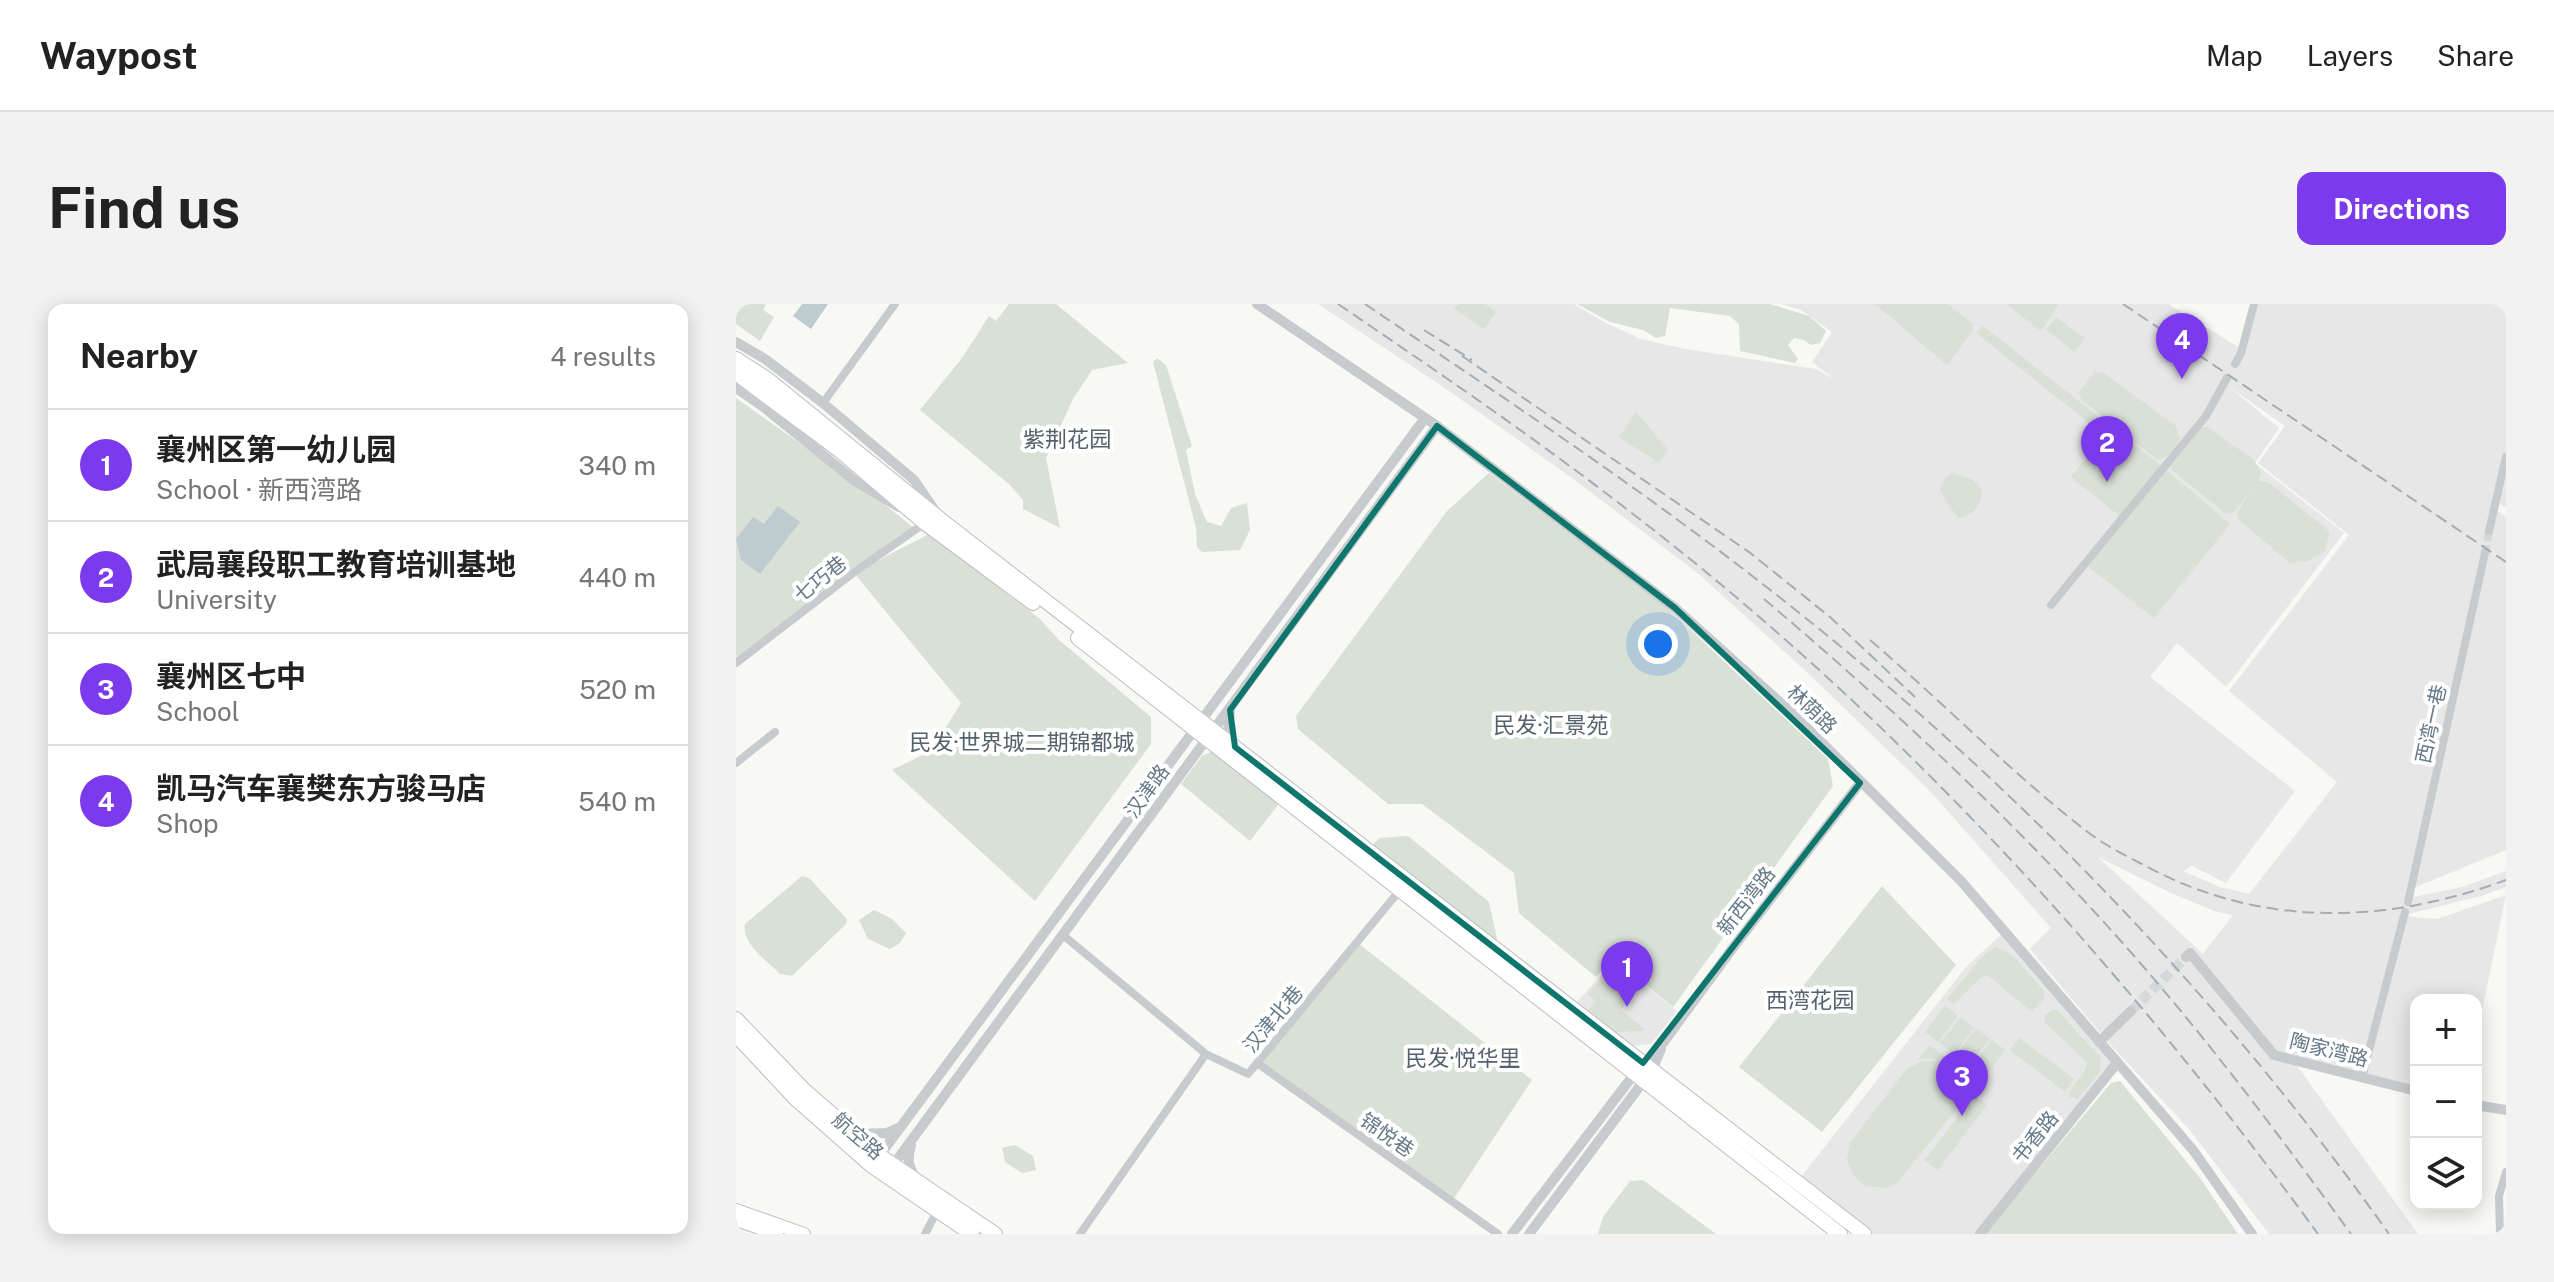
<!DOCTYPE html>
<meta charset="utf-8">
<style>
body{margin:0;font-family:"Public Sans","Noto Sans SC",sans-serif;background:#f2f2f2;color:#222}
.controls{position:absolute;right:24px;bottom:24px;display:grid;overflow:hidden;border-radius:16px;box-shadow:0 4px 20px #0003}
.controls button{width:72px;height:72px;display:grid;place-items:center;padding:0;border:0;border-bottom:2px solid #e0e0e0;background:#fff;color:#222;font:40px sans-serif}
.you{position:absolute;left:922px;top:340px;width:28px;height:28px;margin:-20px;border:6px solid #fff;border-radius:50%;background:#1a73e8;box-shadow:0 0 0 12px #1a73e833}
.badge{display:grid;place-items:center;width:52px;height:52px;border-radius:50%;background:#7c3aed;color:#fff;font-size:26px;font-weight:700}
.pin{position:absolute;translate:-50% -66px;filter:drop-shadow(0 2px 4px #0008)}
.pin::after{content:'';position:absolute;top:42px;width:28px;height:24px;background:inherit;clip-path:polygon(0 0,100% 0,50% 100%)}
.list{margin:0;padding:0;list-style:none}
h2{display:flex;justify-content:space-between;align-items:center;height:104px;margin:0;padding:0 32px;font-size:34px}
h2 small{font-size:26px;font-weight:400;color:#767676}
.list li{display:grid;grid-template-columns:52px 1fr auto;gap:24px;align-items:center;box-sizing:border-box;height:112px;padding:0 32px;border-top:2px solid #e0e0e0}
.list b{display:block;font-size:30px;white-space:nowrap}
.list p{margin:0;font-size:26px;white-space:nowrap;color:#767676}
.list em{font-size:26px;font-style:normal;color:#767676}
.icon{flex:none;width:44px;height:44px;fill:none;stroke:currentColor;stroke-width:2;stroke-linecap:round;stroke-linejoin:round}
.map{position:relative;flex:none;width:1770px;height:930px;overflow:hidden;border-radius:16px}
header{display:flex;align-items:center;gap:48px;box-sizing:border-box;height:112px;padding:0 40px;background:#fff;border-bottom:2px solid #e0e0e0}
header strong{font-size:38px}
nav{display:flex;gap:44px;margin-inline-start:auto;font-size:28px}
.intro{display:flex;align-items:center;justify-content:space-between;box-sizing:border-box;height:192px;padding:0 48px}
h1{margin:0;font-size:56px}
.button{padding:20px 36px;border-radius:16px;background:#7c3aed;color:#fff;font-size:28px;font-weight:700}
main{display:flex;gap:48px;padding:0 48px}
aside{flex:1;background:#fff;border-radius:16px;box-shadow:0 4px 20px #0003}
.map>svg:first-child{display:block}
.built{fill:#e6e7e6;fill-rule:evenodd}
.green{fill:#d9e0d5}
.water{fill:#becbcf}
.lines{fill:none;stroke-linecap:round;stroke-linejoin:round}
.minor-tunnel{stroke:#d3d8da;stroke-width:8;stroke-dasharray:8 4;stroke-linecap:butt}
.tertiary-tunnel{stroke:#d3d8da;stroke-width:10;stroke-dasharray:10 5;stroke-linecap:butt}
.secondary-casing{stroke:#b7bdc1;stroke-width:14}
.primary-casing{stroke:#babec2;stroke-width:16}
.minor{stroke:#c7cbce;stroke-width:8}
.tertiary{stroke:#c7cbce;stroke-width:10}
.secondary{stroke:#fff;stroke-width:12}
.primary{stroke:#fff;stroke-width:14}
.rail{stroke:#a5acb2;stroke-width:2;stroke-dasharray:12 6;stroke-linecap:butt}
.marked{fill:none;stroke:#0f766e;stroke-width:6;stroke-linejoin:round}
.labels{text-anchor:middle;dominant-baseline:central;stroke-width:8;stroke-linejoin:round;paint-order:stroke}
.street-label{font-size:20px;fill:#657988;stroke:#fff}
.neighbourhood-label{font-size:22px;fill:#53626c;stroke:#fff}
</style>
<header>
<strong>Waypost</strong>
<nav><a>Map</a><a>Layers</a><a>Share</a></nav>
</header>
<div class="intro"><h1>Find us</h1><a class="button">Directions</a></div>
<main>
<aside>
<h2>Nearby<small>4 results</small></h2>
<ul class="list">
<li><span class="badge">1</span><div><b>襄州区第一幼儿园</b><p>School · 新西湾路</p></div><em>340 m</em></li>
<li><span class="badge">2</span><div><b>武局襄段职工教育培训基地</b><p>University</p></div><em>440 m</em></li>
<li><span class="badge">3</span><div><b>襄州区七中</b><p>School</p></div><em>520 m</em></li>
<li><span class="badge">4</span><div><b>凯马汽车襄樊东方骏马店</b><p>Shop</p></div><em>540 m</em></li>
</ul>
</aside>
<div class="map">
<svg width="1770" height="930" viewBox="0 0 1770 930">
<rect width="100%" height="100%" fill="#f8f8f5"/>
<path class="built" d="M582,0H838L870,19L905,35L949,45L1080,65L1098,75L1076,58L1096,28L1065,6L1045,0H1432L1507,46L1519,0H1770V203L1760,199L1759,205L1770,213V546L1675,585L1673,594L1726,583L1770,567V583L1745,592L1672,610L1675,613L1701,615L1770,591L1740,735V696H1680V787L1552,749L1682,930H1533L1453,825L1372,738L1294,645L1315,624L1195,488L1073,370L964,271L836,174L706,82ZM1492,82L1549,122L1522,159L1613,231L1493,387L1601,478L1513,590L1484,583L1447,567L1456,562L1490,579L1559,487L1414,373L1441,339L1490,383L1608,229L1519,159L1543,124ZM1362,553L1433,588L1478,607L1497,611L1467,650Z
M1268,628L1381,759L1244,930H1128L1061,878L1230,663Z
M878,656L941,707L915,740L895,742L840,699Z"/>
<path class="green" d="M0,0H30L27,6L38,13L24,37L0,20Z
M273,0H320L392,59L356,66L337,95L310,154L324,224L287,205V196L274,181L184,106L226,54L253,12L260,17Z
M722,0H749L760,8L748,25L718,5Z
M841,0H1034L1073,12L1090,27L1084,39L1075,41L1068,36L1058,34L1052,41L1062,55L1059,59L1004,47L1003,20L994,12L934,4L929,32L920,34L907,26L874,18Z
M1139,0H1211L1237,20V26L1211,61Z
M1270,0H1323L1305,27Z
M1320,13L1349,34L1339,48L1310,26Z
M1247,22L1427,163L1494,220L1418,314L1349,260L1386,214L1335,173L1368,131L1240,29Z
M421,54L430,61L456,142L450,146L459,190L471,218L485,222L495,204L511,199L514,226L504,246L466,248L461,243L460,224L417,58Z
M1359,68L1368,69L1440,122L1444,136C1437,145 1432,156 1420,155L1345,95L1343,88Z
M0,94L138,192L178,224L123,266L193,230L304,315L323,336L415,413V440L299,597L156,466L195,447L225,399L118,269L0,359Z
M900,108L932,146L923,159L883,133Z
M1465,123H1471L1517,155L1525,168L1523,177L1532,178L1594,228L1588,248L1572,257L1554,259L1503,216L1501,208L1518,183L1497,209L1490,210L1436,166L1434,162Z
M753,169L927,300L1092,455L1097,482L937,703L877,654L860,673L783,609L778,569L686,500H652L562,425L560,412L711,207Z
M1217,169L1237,176L1246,186C1246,200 1238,212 1223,214L1210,198L1204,185L1210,173Z
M475,448L486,450L545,497L514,537L445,480L466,452Z
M672,532L753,598L761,634L756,642L632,546L643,534Z
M66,572L73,574L111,615L110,620L56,672L44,670C31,657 5,639 9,620Z
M1146,582L1220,661L1086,828L1003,763Z
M138,606L156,615L170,629L164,639L154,645L132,635L123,616Z
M622,639L796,776L717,896L525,759Z
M1259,643C1277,645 1295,674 1308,687L1309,693L1296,708L1251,671L1244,674L1218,700L1211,695L1245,654Z
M865,674L893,697L885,706L908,725L906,727L879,728L852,706L860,697L851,690Z
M1209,701L1222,712L1202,738L1189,728Z
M1317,705L1321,706L1365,754L1364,768L1342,795L1333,793C1335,779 1350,772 1351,758L1309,719L1308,712Z
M1225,713L1238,724L1218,750L1204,739Z
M1240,724L1254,735L1233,761L1220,751Z
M1283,734L1338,775L1329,788L1274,746Z
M1256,736L1269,746L1249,773L1235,762Z
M1194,741L1241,779L1227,800C1227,782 1225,765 1207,758L1221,772L1225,783L1223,802L1161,879L1150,884L1128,882L1116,869L1111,855L1114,839L1170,766L1185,757H1201L1196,754L1182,756Z
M1384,777L1464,874L1502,930H1248L1375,779Z
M1238,791L1251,801L1202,866L1188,857Z
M279,841L297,852L300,866L286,869L269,858L266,844Z
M907,876L980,930H862L867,913L894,877Z"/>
<path class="water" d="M66,0H92L75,25L57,12Z
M42,202L64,218L24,270L5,256L0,235L17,213L28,220Z"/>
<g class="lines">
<path class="minor-tunnel" d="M1749,249L1753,227"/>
<path class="tertiary-tunnel" d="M1395,707L1450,653"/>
<g class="secondary-casing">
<path id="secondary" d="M0,906L68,930
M0,916L41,930"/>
</g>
<g class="primary-casing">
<path id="primary" d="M0,55L31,75L205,216L1128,930
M0,69L103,146L189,219L297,299
M342,334L1104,930
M0,715L68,786L144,852L259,930
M0,731L60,795L136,862L236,930"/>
</g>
<path class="minor" d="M1499,60L1505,49L1518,0
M87,99L159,0
M1753,227L1770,153
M1315,301L1470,112L1491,74
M0,359L117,269L189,219
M0,459L39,428
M1672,598L1749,249
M327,631L470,750
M521,759L762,930
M1626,773L1669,608
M189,930L201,907
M344,930L470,750L512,770L664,586
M1764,930L1763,892L1770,868"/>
<path class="tertiary" d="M521,0L701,122L939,304L1057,410L1225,577L1457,846L1516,930
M0,38L29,55L87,99L178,176L200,208
M0,84L25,101L119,177L163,203
M494,406L492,427L498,441
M1450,653L1454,649L1538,751L1680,787
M1363,738L1395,707
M1740,801L1770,806
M119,830L151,829L164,823
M175,841C171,854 172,863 180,874
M141,855L689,114
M155,864L701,122
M776,930L899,769L927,739L996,645L1124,479
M793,930L916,766L925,745
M1244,930L1381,759"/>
<use href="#secondary" class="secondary"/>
<use href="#primary" class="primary"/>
<path class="rail" d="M602,0C702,68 802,136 897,210C1160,412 1387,662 1582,930
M629,0C762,90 897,179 1024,278C1262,462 1479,684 1653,930
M1387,0L1770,258
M688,26L736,56
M726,52L1013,248L1094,313L1179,393
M1028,295C1159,406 1285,523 1399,653C1476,741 1546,835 1615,930
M1134,336C1208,399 1276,470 1353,529C1369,541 1388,551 1406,560C1522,624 1648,621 1770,576"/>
</g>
<path class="marked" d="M701,122L939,304L1124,479L907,759L499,443L494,406Z"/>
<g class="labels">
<g class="street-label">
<text transform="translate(84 275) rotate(-38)">七巧巷</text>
<text transform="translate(1076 405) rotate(44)">林荫路</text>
<text transform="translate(1695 420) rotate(-78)">西湾一巷</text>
<text transform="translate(411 487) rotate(-54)">汉津路</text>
<text transform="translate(1010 597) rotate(-52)">新西湾路</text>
<text transform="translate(537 715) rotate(-50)">汉津北巷</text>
<text transform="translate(1593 746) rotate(14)">陶家湾路</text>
<text transform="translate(651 831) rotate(35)">锦悦巷</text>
<text transform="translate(122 832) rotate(41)">航空路</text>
<text transform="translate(1299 833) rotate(-51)">书香路</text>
</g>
<g class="neighbourhood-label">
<text x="331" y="135">紫荆花园</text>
<text x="815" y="421">民发·汇景苑</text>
<text x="286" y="438">民发·世界城二期锦都城</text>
<text x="1074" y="696">西湾花园</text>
<text x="727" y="754">民发·悦华里</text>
</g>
</g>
</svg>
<div class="controls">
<button>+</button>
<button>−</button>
<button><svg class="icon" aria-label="layers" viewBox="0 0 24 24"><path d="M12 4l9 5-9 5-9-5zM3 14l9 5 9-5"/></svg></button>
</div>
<div class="you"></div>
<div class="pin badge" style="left:891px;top:703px">1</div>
<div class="pin badge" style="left:1371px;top:178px">2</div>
<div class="pin badge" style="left:1226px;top:812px">3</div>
<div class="pin badge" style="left:1446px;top:75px">4</div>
</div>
</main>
